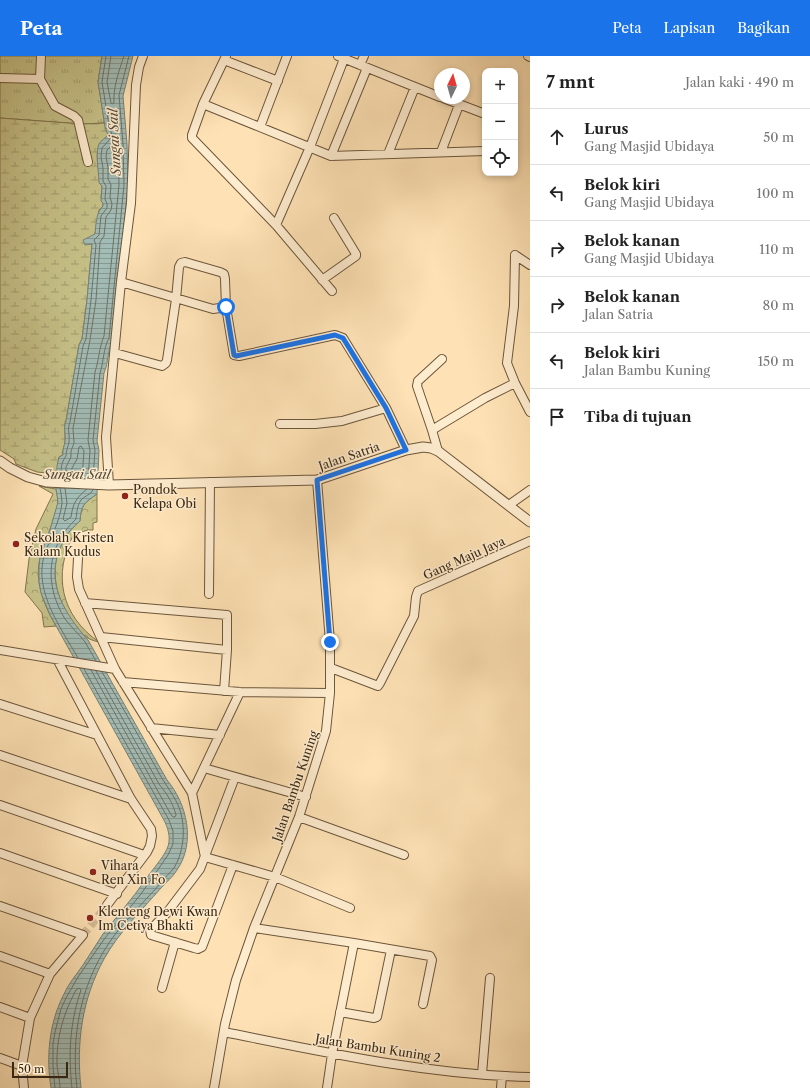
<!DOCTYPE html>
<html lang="id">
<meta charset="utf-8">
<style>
body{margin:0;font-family:"Libre Caslon Text",serif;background:#f6f6f6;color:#222}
.controls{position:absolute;right:12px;top:12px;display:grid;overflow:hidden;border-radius:8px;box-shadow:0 2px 6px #0003}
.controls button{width:36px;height:36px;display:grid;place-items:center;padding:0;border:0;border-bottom:1px solid #e0e0e0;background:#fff;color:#222;font:20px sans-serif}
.compass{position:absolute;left:434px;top:12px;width:36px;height:36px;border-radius:50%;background:#fff;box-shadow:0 2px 6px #0003;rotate:5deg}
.scale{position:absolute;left:12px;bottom:10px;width:56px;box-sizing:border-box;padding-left:4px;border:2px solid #3c2812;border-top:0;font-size:11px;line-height:14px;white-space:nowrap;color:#3c2812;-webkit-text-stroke:3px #feeccf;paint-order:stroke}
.stop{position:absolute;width:12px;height:12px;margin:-9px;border:3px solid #1a73e8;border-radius:50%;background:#fff}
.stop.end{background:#1a73e8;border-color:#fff;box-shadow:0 1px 4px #0008}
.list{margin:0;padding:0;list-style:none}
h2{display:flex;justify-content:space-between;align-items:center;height:52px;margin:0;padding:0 16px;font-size:17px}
h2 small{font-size:13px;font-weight:400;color:#767676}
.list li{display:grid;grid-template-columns:26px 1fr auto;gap:12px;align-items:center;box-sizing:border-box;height:56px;padding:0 16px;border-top:1px solid #e0e0e0}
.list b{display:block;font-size:15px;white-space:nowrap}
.list p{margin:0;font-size:13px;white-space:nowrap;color:#767676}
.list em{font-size:13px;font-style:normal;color:#767676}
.icon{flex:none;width:22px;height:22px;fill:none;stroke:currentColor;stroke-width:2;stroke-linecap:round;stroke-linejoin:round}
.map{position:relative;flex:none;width:530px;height:1032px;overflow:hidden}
header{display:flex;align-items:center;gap:24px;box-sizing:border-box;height:56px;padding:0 20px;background:#1a73e8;color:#fff}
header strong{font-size:19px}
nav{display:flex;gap:22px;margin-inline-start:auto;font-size:14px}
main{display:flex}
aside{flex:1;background:#fff}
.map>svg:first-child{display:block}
.grass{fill:url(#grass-tufts);stroke:#81744d}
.forest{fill:url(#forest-crowns);stroke:#81744d}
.wetland{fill:url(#wetland-marsh);stroke:#81744d}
.water{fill:url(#water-rules);stroke:#798174}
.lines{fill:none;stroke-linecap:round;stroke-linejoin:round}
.shore{stroke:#6f7264;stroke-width:1}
.minor-tunnel{stroke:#d7bd94;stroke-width:8;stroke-dasharray:8 4;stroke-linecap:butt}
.minor-casing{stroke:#6c563b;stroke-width:10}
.tertiary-casing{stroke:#6c563b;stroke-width:11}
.minor{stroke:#feeccf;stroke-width:8}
.tertiary{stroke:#feeccf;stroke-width:9}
.route{stroke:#1a73e8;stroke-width:5}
.poi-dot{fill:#8f2418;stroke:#feeccf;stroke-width:1.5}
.labels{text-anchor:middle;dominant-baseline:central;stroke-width:3;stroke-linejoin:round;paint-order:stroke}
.street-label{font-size:12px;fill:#3c2812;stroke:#feeccf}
.poi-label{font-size:12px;fill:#3c2812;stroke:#feeccf;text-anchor:start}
.water-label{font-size:13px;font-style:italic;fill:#564d3b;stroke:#feeccf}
</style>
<header>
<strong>Peta</strong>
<nav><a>Peta</a><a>Lapisan</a><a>Bagikan</a></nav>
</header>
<main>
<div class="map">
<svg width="530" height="1032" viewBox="0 0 530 1032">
<defs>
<pattern id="grass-tufts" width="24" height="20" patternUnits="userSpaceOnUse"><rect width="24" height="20" fill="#c6c188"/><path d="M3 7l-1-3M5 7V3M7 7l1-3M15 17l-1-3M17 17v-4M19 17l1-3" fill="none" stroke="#a29d6e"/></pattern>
<pattern id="forest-crowns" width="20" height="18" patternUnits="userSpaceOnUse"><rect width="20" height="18" fill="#c6c188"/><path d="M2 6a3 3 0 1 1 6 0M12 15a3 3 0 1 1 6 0" fill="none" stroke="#a29d6e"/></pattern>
<pattern id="wetland-marsh" width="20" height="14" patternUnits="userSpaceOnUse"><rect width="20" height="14" fill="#c6c188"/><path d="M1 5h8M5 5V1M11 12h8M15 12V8" fill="none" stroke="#a29d6e"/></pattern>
<pattern id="water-rules" width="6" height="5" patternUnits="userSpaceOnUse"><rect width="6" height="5" fill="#a2bcb6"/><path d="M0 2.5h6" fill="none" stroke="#859993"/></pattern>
</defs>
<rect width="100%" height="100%" fill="#fee2b5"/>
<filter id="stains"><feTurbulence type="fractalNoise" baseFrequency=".005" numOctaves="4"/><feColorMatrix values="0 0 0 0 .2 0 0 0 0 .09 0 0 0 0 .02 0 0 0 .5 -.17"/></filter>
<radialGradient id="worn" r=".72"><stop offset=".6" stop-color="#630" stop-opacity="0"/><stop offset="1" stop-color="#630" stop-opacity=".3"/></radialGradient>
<path class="grass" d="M0,0H102L98,26L105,67L82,68L0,62Z"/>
<path class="forest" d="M39,430L56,433C57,437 58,442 58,446C58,449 56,454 55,458C51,472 45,485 41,499C33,524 44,549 56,570L44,571L42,557L25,536L29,503L36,473L53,438Z
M97,438V466L93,467V474H88L74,478C52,518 61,560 99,586C84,583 80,576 71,564C49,532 48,491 80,465C81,449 84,447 97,438Z"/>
<path class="wetland" d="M0,62L82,68L105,67L108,76L107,81C90,94 100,111 102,128C103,133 101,137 101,141C101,145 104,146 103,150L99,154L98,159L95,178L92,188L87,244L82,283L79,289L66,365C63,372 66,377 65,385C65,390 62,393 63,399L59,401L57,418L37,416L16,408L14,403L0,394Z"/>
<path class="water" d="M102,0H133L123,40L127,88L128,129L113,284C107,294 109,306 104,317L97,385L99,394L97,438C84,447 81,449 80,465C69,474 64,482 59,495C46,529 66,559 88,584L167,724C187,748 196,786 177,814C173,821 166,826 161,832C141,855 119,876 104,903C82,943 76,987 81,1032H51C46,1001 49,968 63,940C68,928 76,919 83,909C90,899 96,888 103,878C117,860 133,842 146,823C153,813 162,803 167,793C171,784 169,775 165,766L50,559L41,537L39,525V512L40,500L50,474L58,446L56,433L57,410L59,401L63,399C62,393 65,390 65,385C66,377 63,372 66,365L79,289L82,283L87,244L92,188L85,189L83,184L95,178C96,168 96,157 103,150V147L101,145L102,130L99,127C99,117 95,96 99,88C101,84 106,82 108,79L105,71L98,26Z"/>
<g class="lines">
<path class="shore" d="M111,0L107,26L111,47L112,48L114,47C113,31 119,15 124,0
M61,421C61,412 61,407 66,400C66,395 68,391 69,386C70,379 67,373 70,366L83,290L86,283L91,244L96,189L94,184L99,179L101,160L107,152V148L105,143L106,130L103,125V112L101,101L102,92L110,83L112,79L109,69L102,26L106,0
M66,421V411L71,401V395L74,387L73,372L90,284L96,244L100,186L104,180L106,161L111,154L112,148L110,141L111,129L108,123V111L106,101L107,94L116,85L118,89L119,129L104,280C99,292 99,304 95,316L88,384L90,395L88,423
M72,422V412L77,403L79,391L81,390L84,395L82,422
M93,423L95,394L93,384L100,317C104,305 103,293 109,282L124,129L123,88L119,39L129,0
M60,432C61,437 62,443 62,447C60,466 50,482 44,500C34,536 61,572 78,602
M65,432L67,447L63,463L65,465L71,461C73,447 76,442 87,433
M93,434C91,439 84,440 81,444C77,450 77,456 76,463C46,491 44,529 65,563C71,571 79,578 85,586C89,592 92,599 96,605
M91,614L170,757L173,761H175L176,759C173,747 167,738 159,728L96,615
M55,1032L53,1011V988L55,976L61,953L66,942L78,921L105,882L141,838L168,799L173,788V775L169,764L84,613
M60,1032C60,1025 58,1017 57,1010C56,983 63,958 76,934L79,932L81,934C70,966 68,998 72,1032
M77,1032C71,981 80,930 109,887C123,866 143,847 160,828C164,822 170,817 174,812C183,797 185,778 182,762C179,745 168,733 160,719C141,684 122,650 102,616"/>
<path class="minor-tunnel" d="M83,879L107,849"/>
<g class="minor-casing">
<path id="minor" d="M226,0L203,48L192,79V82L276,169L332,235
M338,0L440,41
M528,0L530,1
M224,4L278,25
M360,9L364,0
M0,22L40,23L41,0
M40,23L55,50L74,60L78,64L88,106
M443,42L485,58
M203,48L331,100L485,95
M260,71L287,0
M441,96L459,49
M388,98L415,31
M331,100L367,12
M276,169L310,91L344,3
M515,199L514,250L507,307L515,327L530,356
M515,199L530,209
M322,224L356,200V198L334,162
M121,226L213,253L226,251
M115,297L162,310L166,307L167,304L176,243L179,211L181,207L185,206L220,216L224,218L225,223L226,251L234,299L239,300L335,279L343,282L386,352L406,394
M280,368H315L342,365L386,352
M432,374L417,330L418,325L442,303
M438,395L432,374L485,342L515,327
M109,429L106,381L121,226L131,147L136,29L139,11L143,0
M509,449L530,434
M78,502L77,521L79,533L115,613L192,737L205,801
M209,538L210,426
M85,547L227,559V594L224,635
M101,581L227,594
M0,594L115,613
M58,605L131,743L151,773L152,780L150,790L147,796L107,849
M331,612L378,630L380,627L414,560L416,541L418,535L530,485
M123,626L240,636L330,637
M0,648L97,679
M151,672L220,679
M0,699L131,743
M204,712L306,741
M192,737L240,636
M0,749L144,799
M299,761L404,799
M0,797L117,838
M205,801L275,821L350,852
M233,809L202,891L198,893L194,892L151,879L150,874L166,858L200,813L235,721
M0,850L83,879L50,918L30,962L22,1010L24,1032
M254,872L354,887L430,900L432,904L423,948
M0,900L50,918
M162,932L175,886
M0,951L30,962
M340,956L374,962L377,961L391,894
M224,976C324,996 427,1019 530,1021
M0,1002L22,1010
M482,1018L490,922
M214,1032L225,968L236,924L254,872L299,761L326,675L330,637V586L317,424
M327,1032L332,998L354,887
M501,1032L502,1020"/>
</g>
<g class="tertiary-casing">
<path id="tertiary" d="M0,405L10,412L28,421L46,426L109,429L317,424L406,394L423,391L431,392L438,395L530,466"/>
</g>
<use href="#minor" class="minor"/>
<use href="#tertiary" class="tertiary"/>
</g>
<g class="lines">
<path class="route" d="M226,251L234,299L236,300L335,279L343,282L386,352L406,394L317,424L330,586"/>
</g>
<g class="poi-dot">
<circle cx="125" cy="440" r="4"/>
<circle cx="16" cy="488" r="4"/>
<circle cx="93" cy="816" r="4"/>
<circle cx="90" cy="862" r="4"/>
</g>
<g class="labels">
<g class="street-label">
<text transform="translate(349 400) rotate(-19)">Jalan Satria</text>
<text transform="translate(464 502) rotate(-24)">Gang Maju Jaya</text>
<text transform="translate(295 730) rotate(-71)">Jalan Bambu Kuning</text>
<text transform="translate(378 992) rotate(9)">Jalan Bambu Kuning 2</text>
</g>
<g class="poi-label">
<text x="133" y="433">Pondok<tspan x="133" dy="14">Kelapa Obi</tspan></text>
<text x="24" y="481">Sekolah Kristen<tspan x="24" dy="14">Kalam Kudus</tspan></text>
<text x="101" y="809">Vihara<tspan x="101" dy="14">Ren Xin Fo</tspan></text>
<text x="98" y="855">Klenteng Dewi Kwan<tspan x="98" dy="14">Im Cetiya Bhakti</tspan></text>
</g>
<g class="water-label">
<text transform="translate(114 86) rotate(-93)">Sungai Sail</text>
<text x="77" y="418">Sungai Sail</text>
</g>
</g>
<rect width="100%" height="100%" filter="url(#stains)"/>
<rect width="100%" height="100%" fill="url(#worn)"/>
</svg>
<div class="controls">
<button>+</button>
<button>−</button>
<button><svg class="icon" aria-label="locate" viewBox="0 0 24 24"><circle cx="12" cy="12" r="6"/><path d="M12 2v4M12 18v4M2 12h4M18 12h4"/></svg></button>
</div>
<svg class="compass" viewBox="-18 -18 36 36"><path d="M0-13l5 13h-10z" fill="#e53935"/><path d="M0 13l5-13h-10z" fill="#767676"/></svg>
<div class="scale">50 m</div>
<div class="stop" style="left:226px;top:251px"></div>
<div class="stop end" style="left:330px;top:586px"></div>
</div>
<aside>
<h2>7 mnt<small>Jalan kaki · 490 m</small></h2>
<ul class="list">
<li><svg class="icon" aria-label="ahead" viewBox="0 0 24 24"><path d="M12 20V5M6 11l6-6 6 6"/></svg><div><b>Lurus</b><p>Gang Masjid Ubidaya</p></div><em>50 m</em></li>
<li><svg class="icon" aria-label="left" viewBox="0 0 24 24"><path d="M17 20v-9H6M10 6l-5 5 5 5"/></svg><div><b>Belok kiri</b><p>Gang Masjid Ubidaya</p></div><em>100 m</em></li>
<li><svg class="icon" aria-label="right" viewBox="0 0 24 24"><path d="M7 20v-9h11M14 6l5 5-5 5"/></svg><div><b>Belok kanan</b><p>Gang Masjid Ubidaya</p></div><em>110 m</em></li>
<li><svg class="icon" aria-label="right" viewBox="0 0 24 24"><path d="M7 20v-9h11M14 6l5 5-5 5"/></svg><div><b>Belok kanan</b><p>Jalan Satria</p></div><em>80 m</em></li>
<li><svg class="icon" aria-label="left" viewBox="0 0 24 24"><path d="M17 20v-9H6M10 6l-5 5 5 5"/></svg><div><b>Belok kiri</b><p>Jalan Bambu Kuning</p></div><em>150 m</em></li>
<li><svg class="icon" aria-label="arrive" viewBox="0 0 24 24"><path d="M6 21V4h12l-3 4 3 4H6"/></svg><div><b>Tiba di tujuan</b></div></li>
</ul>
</aside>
</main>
